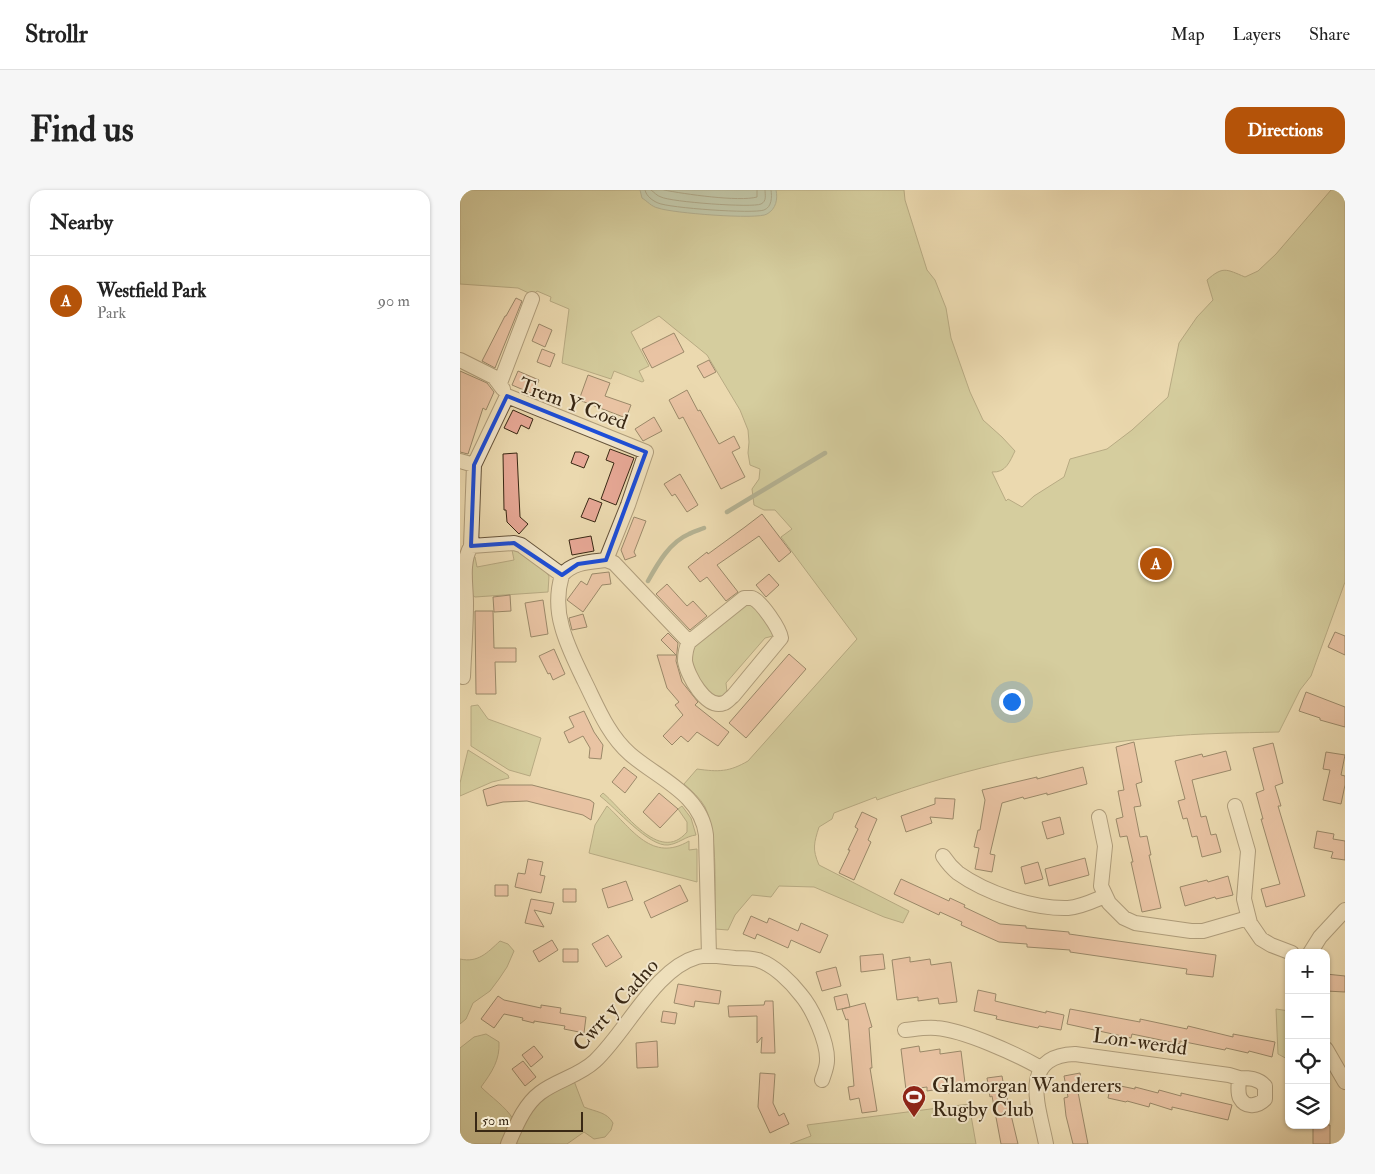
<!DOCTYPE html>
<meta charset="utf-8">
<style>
body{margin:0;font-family:"IM FELL Double Pica",serif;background:#f6f6f6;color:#222}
.controls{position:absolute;right:15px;bottom:15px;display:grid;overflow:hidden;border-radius:10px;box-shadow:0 1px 4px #0004}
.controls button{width:45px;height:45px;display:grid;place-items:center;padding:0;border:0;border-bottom:1px solid #e0e0e0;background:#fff;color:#222;font:25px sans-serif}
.scale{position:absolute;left:15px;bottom:12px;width:108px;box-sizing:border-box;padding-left:5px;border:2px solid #392814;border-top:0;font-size:14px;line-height:18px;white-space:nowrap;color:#392814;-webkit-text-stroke:4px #f2e6cb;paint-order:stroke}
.you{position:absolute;left:551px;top:511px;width:18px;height:18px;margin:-12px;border:4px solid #fff;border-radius:50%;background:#1a73e8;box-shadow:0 0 0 8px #1a73e833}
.badge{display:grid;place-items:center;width:32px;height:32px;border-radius:50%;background:#b45309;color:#fff;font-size:16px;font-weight:700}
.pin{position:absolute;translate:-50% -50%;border:2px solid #fff;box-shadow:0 1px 5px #0006}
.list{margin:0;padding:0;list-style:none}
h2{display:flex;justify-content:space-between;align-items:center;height:65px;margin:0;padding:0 20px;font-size:21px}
h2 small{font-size:16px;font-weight:400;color:#767676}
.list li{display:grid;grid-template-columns:32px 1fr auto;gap:15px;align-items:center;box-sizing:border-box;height:90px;padding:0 20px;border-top:1px solid #e0e0e0}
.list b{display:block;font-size:19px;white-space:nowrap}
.list p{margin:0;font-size:16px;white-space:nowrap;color:#767676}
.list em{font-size:16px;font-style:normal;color:#767676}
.icon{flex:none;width:28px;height:28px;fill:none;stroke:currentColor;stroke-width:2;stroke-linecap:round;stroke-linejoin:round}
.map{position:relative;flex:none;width:885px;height:954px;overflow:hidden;border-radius:15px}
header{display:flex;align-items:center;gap:30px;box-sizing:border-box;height:70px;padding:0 25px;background:#fff;border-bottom:1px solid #e0e0e0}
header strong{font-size:24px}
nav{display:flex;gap:28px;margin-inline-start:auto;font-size:18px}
.intro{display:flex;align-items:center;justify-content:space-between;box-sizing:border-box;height:120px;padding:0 30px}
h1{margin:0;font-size:35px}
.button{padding:12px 22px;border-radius:15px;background:#b45309;color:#fff;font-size:18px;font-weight:700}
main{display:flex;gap:30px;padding:0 30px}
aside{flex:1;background:#fff;border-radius:15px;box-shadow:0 1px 4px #0004}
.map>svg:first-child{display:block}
.green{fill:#babe89;stroke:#7a734e}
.water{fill:#98baaa;stroke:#72806e}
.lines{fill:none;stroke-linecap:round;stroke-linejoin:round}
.shore{stroke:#68715f;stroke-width:1}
.stream{stroke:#72806e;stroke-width:4.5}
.building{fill:#e7a896;stroke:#392814}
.minor-casing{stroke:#66543b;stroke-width:16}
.minor{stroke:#f2e6cb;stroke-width:14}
.marked{fill:none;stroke:#1d4ed8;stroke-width:4;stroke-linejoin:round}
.labels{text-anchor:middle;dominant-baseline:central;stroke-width:4;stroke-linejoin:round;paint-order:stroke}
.street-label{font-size:21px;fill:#392814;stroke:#f2e6cb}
.poi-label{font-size:21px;fill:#392814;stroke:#f2e6cb;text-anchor:start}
</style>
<header>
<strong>Strollr</strong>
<nav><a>Map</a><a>Layers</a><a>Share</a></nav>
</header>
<div class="intro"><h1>Find us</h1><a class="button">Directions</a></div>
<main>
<aside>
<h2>Nearby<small></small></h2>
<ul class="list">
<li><span class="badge">A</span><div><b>Westfield Park</b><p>Park</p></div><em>90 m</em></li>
</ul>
</aside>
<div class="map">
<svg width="885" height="954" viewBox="0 0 885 954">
<rect width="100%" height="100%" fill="#ebd9af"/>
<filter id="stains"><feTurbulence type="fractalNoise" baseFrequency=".004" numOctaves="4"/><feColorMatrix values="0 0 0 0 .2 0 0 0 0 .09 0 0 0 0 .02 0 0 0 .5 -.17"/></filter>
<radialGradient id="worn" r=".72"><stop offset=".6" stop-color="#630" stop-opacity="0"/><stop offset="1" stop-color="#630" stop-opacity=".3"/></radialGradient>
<path class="green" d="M0,0H444L445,10L467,80L475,90L486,118L491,148L510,202L523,230L542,247L555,261C550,271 546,283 532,282L533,284L546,311L548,309L562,317L574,306L604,287L610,269L647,259L672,240L708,207L719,153L737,127L753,110L747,90C763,76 766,79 785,87L798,81L816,64L871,0H885V392L851,486L840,500L819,542C780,543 740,543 701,547C605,556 508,577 417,610L416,607L374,623L372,629L359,637C354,653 352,659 359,675L449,721L443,733L424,727L354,697L319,696L311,707L292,705L275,725L268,740L255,739C254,705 259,646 245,617C240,608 232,601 224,594L237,579C259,582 269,582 288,571L397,449L321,347L332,339L315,320H304L294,315L292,299L299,289L300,279L290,275L288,263L289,252L288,240L280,220L247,165L199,126L171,142L189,176L179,181L184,191L182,192L154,181L151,189L102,173L109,119L90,111L91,107L77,101L73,105L58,98L0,94Z
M55,359L60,360L85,381L89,386L88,402L15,407L12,405L11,369L15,367L17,377L54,370L52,360Z
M287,414C298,416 310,435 313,446L305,448L266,493L267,502L263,506H252C239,491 226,476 235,456Z
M18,515L28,529L81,548L70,586L49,580L11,556V516Z
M8,560L48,585L49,588L32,592L0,606V593Z
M143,603C164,620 199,675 227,642V632L218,619L222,616L231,628L236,645C226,646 218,654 208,655C189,657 156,618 140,606Z
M147,616C172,639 192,673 229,651V660L237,659V692L129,663L135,635Z
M40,751L48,754L54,761L47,777L39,789L30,801L13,813L6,829L0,834V769C18,773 27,763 40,751Z
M816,819L829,821V870L818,864Z
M26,844L39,852C40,870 32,882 21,897C31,907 46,917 53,929L78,901L114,891L124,917C136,922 147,922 153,933L151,940L145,947L134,949L124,942L107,954H57L56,949L45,954H0V858L14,847Z
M509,914L516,954H330L351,946L347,935Z"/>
<path class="water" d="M180,0H316C318,9 316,19 307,24C298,30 211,23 198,18C192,17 187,11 182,8Z"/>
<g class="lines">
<path class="shore" d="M185,0C186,6 193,11 198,13C209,18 293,24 304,20C312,17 312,7 311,0
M191,0C194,2 197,6 201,7C211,12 292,18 301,14C307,11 305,5 305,0
M204,0C224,4 279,12 297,7V0"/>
<path class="stream" d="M267,322L365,263
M188,391C198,373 210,352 229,344C234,341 239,340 244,338"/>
</g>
<path class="building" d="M56,108L62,111L35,178L22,171L45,126H46Z
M79,134L92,140L85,157L72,151Z
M214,143L224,162L192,178L182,159Z
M82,159L95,164L90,177L77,172Z
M249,170L256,182L244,188L237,176Z
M0,181L27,193L34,202L26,220L23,218L8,264L0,262Z
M58,181L79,190L73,204L52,195Z
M128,185L150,193L145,206L171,215L166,228L119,210Z
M227,200L238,221L240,220L259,254L274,246L280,258L272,262L285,287L261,299L223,227L219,229L209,210Z
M53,220L73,229L69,239L61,235L57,244L44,238Z
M194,227L202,241L183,251L175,239Z
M150,259L174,268L156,315L141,309L154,273L146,270Z
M115,262H120L129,266L124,278L111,273Z
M57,263L60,327L68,334L59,344L47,332L46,320H44L43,264Z
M220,284L238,315L227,322L215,304L212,306L204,294Z
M129,308L142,313L135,332L121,327Z
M302,324L331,362L319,372L299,346L257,375L278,402L266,411L247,387L240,392L228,377L247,362L248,364L285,337Z
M174,327L186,331L174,362L176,366L165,370L161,360Z
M131,346L134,361L112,365L109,350Z
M149,382L151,394L142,395L123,422L107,410L121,391L127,395L132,384Z
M309,384L319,395L306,407L296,395Z
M207,394L227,416L233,411L247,426L230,440L196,404Z
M50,405L51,421L34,422L33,407Z
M83,410L88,444L71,447L65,413Z
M15,421H33L34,458H56V472H35L36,504H16Z
M123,424L127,437L112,440L109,428Z
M875,442L885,446V465L868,457Z
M208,443L218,453L216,471L222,492L238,512L235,515L269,542L258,556L237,542L228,552L221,546L212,555L203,546L223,525L215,515L219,512L207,498L197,465H216L201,450Z
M94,459L105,484L93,490L90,483L88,484L79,466Z
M329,464L346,479L286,548L269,533Z
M846,502L885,517V537L860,530V528L839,521Z
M124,521L134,542L143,555L141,569L129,568L130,558L123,546L109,553L104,542L114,537L109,527Z
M674,552L682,592L676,594L681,616L674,617L680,647L687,646L691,665H689L701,718L682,722L671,672H673L667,646L660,647L656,629L663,627L658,601L664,600L656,557Z
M813,553L823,593L815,596L821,616H818L845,706L806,717L801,699L820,694L801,629H803L796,603L804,600L793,558Z
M766,561L771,580L732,590L741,627L746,626L751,645L756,644L761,662L742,667L737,646L732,647L727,628L723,629L718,611L725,609L715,571L742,564L743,567Z
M866,562L885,565L881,585L885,586V595L881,614L863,610L870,580L863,579Z
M164,577L177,587L165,603L152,592Z
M623,577L627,594L587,605V603L564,609L563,607L542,613L530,664L535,665L532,682L515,679L519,658L514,657L518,640H520L525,610L522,600L577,587V589Z
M38,595H72L130,610L134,613L131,630L123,625L67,611L43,612L27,616L23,600Z
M199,603L218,619L200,638L183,622Z
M475,608L495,609L493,629L470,627L472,633L446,642L441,626L475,614Z
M402,622L417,629L408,650L411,652L394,690L379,683L390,660H388L398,639L395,637Z
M600,627L604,644L587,649L582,632Z
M857,641L874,644L873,649L885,651V670L871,668L873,662L854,658Z
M625,668L629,685L589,696L585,679Z
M68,669L83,672L80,685L85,686L81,703L55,697L58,683L65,684Z
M578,672L583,689L565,694L561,677Z
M768,686L773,705L756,709L755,707L725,716L720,697L747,690L748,692Z
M441,689L489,711L490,708L505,715L504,717L540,734L566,736V738L609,742V744L756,765L753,787L726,784L727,779L610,762V760L567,757V754L539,752L501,735L502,732L480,722L479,725L434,704Z
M166,691L173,710L148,718L142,699Z
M35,695H48V706H35Z
M220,695L228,711L191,728L184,712Z
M103,699H116V712H103Z
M71,709L94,713L91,724L74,720L84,737L65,733Z
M291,726L307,733L309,728L338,741L341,733L368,745L360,763L331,750L328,758L297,744L295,749L283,744Z
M148,745L162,767L146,777L132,754Z
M92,750L98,760L79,772L73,761Z
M103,759H118V772H103Z
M423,764L425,779L401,782L400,766Z
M450,767V772L470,769L471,775L491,772L497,812L479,814L478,808L458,811V807L437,810L432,770Z
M376,777L381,796L362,801L356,782Z
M866,784L885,786V802L866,801Z
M218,794L261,801L259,814L235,811L234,817L214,813Z
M518,800L536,804L535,811L586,823V821L604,825L601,840L579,836L578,838L554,833L536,829L537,826L514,821Z
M387,804L390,817L377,820L374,807Z
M38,806L44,810L81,818V815L101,818L100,823L126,827L124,843L104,839L105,836L74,831V833L62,830L63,828L44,824L34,838L21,829Z
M305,811H313L315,863H301L302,847L297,853V826L269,827L268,816L304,815Z
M405,813L412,837L409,838L412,878H410L417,921L402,923L399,908L390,910L388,897L394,896L388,829L386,830L382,819Z
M610,819L680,832V829L727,839L728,836L773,847V844L815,852L812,867L789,861L788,863L766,858L765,860L720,851V854L672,844L671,848L607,834Z
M203,821L217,823L215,834L201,832Z
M197,851L198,877L177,878L176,853Z
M74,856L83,867L71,877L62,865Z
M459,856L460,862L480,859V864L501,861L506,901L488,903L487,898L467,901V897L446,900L441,859Z
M63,871L76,887L65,896L52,879Z
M300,883L315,884L313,913L319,926L324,923L329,934L310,943L298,917Z
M620,883L623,901L618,902L628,954H613L606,926L604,908L608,907L604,886Z
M542,886L546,908H547L558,954H541L532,906L530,907L527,888Z
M651,894L675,899V897L698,903L699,900L721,906V903L772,915L768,930L712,917V920L690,913L689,917L667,911L666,912L648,908Z
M853,935H870V954H853Z"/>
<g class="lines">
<g class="minor-casing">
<path id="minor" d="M0,170L34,187L43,199
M40,193L72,109
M0,271L14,275
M146,370L154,373L229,452
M102,385C113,372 130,372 146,370L168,315L186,262L47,206L14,275L11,356L54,353L61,355L102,385C97,402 97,420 102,437C107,456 116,473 124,490C137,516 148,545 170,564C199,589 241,604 246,645L249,766
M284,408C285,408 291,408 292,408C301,411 320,439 321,448L273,506C270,508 267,512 264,513C246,520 227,485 225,471C225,464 226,458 229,452Z
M3,487C4,463 6,438 6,413C6,395 1,373 11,356
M775,616L788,661L784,709L790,733L801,749L811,755L832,763
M639,627L645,656L641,696L649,713L664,728L675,733L731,741H743L788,728
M483,666C487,672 492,678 498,683C526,703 573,719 608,718C621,717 633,711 645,706
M850,763L860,747L885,720
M445,840C455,839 466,837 476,838C504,840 556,864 581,878
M866,859L885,892
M779,888C789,888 798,888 805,896V909C798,916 786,919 780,908C777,902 779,894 779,888Z
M48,954C56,936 64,915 80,903C97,890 119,886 135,871C167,841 195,779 237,767C249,764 263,767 275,768C282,768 290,768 298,770C314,775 331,792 341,805C353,819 368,853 367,871C367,877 364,884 362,890
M586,954C579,917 558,866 615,864L769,885L779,888"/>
</g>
<use href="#minor" class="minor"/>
</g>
<path d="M0 0H885V954H0ZM47,206L186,262L146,370L118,374L102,385L54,353L11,356L14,275Z" fill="#ebd9af" fill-opacity=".55" fill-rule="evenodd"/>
<path class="marked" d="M47,206L186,262L146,370L118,374L102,385L54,353L11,356L14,275Z"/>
<defs>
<g id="stadium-pin" transform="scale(1.25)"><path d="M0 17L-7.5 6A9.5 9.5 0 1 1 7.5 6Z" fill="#8f2418" stroke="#f2e6cb"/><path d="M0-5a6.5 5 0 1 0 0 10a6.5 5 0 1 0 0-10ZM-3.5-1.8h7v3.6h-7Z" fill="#fff"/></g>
</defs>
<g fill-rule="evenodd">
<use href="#stadium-pin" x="454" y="907"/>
</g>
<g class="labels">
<g class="street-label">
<text transform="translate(113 214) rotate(20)">Trem Y Coed</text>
<text transform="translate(156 815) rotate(-48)">Cwrt y Cadno</text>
<text transform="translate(680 852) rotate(8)">Lon-werdd</text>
</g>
<g class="poi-label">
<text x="472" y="895">Glamorgan Wanderers<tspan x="472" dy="24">Rugby Club</tspan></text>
</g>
</g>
<rect width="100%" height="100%" filter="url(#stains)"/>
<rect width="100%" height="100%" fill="url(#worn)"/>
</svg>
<div class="controls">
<button>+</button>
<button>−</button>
<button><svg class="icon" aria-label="locate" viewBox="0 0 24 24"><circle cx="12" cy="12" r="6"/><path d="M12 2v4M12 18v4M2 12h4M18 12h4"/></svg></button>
<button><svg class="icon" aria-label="layers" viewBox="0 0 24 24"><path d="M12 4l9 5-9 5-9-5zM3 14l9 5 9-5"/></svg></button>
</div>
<div class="scale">50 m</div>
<div class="you"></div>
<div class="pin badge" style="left:696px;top:374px">A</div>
</div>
</main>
